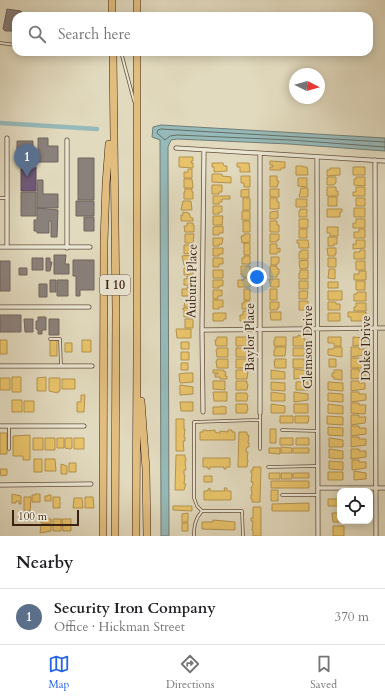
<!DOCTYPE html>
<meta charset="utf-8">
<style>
body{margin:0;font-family:Cardo,serif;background:#f2f2f2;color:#202124}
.controls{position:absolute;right:12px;bottom:12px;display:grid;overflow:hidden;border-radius:8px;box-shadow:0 2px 10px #0003}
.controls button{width:36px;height:36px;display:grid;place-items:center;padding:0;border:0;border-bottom:1px solid #e0e0e0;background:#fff;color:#202124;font:20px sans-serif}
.compass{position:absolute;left:289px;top:68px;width:36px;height:36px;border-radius:50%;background:#fff;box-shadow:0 2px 10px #0003;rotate:95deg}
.scale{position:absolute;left:12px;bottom:10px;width:67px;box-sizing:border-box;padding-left:4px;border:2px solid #3b2210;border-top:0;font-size:11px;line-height:14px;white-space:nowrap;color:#3b2210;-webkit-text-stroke:3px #ece7d5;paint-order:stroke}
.you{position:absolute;left:257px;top:277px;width:14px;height:14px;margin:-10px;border:3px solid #fff;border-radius:50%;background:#1a73e8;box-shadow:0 0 0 6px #1a73e833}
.badge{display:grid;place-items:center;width:26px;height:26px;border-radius:50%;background:#2563eb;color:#fff;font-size:13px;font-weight:700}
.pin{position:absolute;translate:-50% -33px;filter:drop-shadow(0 1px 2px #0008)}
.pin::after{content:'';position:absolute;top:21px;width:14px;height:12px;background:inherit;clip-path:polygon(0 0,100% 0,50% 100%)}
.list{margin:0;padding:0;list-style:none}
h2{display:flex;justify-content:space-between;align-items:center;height:52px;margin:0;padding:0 16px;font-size:17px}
h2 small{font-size:13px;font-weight:400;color:#757577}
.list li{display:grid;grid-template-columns:26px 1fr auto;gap:12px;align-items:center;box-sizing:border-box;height:56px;padding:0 16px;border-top:1px solid #e0e0e0}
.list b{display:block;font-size:15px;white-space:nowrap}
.list p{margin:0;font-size:13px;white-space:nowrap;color:#757577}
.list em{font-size:13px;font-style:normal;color:#757577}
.icon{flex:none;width:22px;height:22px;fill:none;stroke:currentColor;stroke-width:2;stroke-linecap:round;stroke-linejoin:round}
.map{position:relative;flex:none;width:385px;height:536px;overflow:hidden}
.search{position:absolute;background:#fff;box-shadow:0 2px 10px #0003;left:12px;right:12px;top:12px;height:44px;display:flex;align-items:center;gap:10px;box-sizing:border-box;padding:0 14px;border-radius:12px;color:#757577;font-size:15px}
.sheet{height:108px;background:#fff}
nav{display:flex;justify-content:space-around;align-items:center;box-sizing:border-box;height:56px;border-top:1px solid #e0e0e0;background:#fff;font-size:11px;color:#757577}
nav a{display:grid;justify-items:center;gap:2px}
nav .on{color:#2563eb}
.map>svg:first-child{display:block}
.water{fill:#96b9b9;stroke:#727d75}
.homes{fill:#e9c46a;stroke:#b5934f}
.offices{fill:#6d597a;stroke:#5e485a}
.industry{fill:#8a817c;stroke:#72645c}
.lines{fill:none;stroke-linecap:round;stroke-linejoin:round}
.shore{stroke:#686e64;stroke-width:1}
.canal{stroke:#96b9b9;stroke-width:4.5}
.service-casing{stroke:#65503c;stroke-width:3.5}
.minor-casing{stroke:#65503c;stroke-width:5}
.motorway-casing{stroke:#3b2210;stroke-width:8}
.service{stroke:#ece7d5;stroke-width:2}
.minor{stroke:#ece7d5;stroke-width:3.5}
.motorway{stroke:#e1bd7f;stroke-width:7}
.labels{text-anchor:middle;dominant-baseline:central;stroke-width:4;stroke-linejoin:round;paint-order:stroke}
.shield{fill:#ece7d5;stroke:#705d4b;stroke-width:1}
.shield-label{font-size:12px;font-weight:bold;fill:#3b2210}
.street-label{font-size:13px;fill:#3b2210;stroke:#ece7d5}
</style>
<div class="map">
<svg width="385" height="536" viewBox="0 0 385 536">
<rect width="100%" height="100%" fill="#e2dabe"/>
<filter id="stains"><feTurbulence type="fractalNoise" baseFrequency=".005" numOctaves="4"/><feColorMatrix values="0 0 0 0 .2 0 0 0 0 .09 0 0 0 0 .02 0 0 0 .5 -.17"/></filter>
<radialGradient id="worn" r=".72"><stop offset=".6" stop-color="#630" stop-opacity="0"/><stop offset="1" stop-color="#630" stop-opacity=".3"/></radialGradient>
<path class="water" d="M161,125L385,138V151L289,144L177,139L171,140L168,147L169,536H161L160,140L152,137L153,127Z"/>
<path class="homes" d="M179,157H193V161H191V163H193V168L179,167Z
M270,161L285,162V168H281V170H270V167H273V165H270Z
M212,163H223L224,166H227V171L214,172V167H212Z
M237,163H249L250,172H240V167H237Z
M296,166H303V167H307L308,175H296Z
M353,167H365V175H353Z
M330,168H340V175L327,176V170H330Z
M188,169H192V178H184V172H188Z
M212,174H222V176L231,177V183L212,182Z
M241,176H250V187H244V183H241Z
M270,176H277V181H279L277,187H270Z
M327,177H336V183H335L334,185H327Z
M356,177H365V186L354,185V179H356Z
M298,178H307V187L298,186Z
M184,179H192L193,188H184Z
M212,185H222V192H219V194H212Z
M327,187H336V191H338V196H327Z
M356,187H365V196H353V192H356Z
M301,188H308V197H299Z
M185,189H192V192H193V199H184V192H185Z
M249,189V197H241V190Z
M270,189H279V197H270Z
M213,196H230V199H222V202H219V204H213Z
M328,197H337V206H328Z
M243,198H250V210H243Z
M270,198H277V202H279V209H270Z
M356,198H365V206H356Z
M296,199H307V207H296Z
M183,201H191L192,210H181Z
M213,206H222V212H219V214H213Z
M354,208H365V217H354Z
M300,209H307V217H299V211H300Z
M327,209H342V212H340V217H327Z
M242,211H250V220H242Z
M278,211V218H276V219H270V212Z
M183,212L189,213L191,218H193V221H181V215H183Z
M213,216H223L222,225H213Z
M299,219H308V228H299Z
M356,219H365V228H353V223H356Z
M243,221H250V232H243Z
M270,221H277V225H279V232H270Z
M187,223H193V225H194V232H185L184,226H187Z
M223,226V233H219V235H213V227Z
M327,227H338V236H330V233H327Z
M299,229H307V238H299Z
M359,229H365V238H354V232H359Z
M185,234H194L193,243H185Z
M244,234H250V242L242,243L241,236H244Z
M270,234H279V240H277V242H270Z
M328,237H337V244H334V246H328Z
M213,238H223L222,244H219V246H213Z
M297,240H308L309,248H299V243H297Z
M356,240H365V248L353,249V244H356Z
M244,243H250V255H244Z
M270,244H277V249L280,248V252H277V254H270Z
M184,245H192L193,253L184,254Z
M213,248H223V254H219V256H213Z
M327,248H336V254H335V256H328Z
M301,250H308V259H299V252H301Z
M360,250H365V259H354V252H360Z
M193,255V265H184L182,256Z
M244,256H250V264H242V258H244Z
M271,257H279V263H277V265H271Z
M213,258H223V264H219V267H213Z
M328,258H336V267H328Z
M308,260V268L300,269L299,261Z
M356,261H365V270H356Z
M241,266H250V277H243V275H241Z
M270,266H277V269H279V274H277V277H270Z
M184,268H193V274L184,275Z
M329,269H335V279L328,278Z
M213,270H223V278H213Z
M300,270H308V279H299V273H300Z
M359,271H366V280H354V274H359Z
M187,276H193L194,285H184V279H187Z
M244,278H250V287H238V280H244Z
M269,279H279V287H271Z
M213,280H223V286H219V288H213Z
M299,281H308V289H299Z
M356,281H365V290H356Z
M328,282H338V288H328Z
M187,287H193V296H182V289H187Z
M244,289H250V300H244Z
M270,289H277V300H270Z
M213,290H222V296H218V299H213Z
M299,291H308L307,299H299Z
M328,291H342V300H328Z
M357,292H366V301H354V294H357Z
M189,298H193V307H184L185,300H189Z
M213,300H223V307H219V309H213Z
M244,301H250V309H242V303H244Z
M299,301H308V310H299Z
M270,302H279V308H277V310H270Z
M328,302H336V304H340V310H328Z
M356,303H366V311H354V307H356Z
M183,308H192L193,317H184V310H183Z
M243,311H250L249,321H240V315H243Z
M270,312H281V320H271Z
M348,312H366V321H351V317H348Z
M213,313H226V319H224L223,321H213Z
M328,313H340V321H328Z
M185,319H193V328H185Z
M176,329H191V338H177Z
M298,335L304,337V339H305L304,346H293V337H298Z
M217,337H227V346H216L215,340H217Z
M236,337H247V340L248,339L247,346H236Z
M275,337H286V346H274V340H275Z
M328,337H341V346H334V343H328Z
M353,337L365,338V344L353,346Z
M0,340H7V354H0Z
M50,340H57V356H50Z
M82,340H91V352H82Z
M181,342H189V349H181Z
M65,343H72V352H65Z
M275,347H286L285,356H274V350H275Z
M334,347H342V357L328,355V349H334Z
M351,347H359V349H365V355L351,357Z
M217,348H228V357H217L216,350H217Z
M236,348H247V350H248L247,357H236Z
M293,348H304L305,350L304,356H293Z
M181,352H189V360H181Z
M351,358H359V360H365V368H351Z
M217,359H228V368H217L216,361H217Z
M236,359H247V361H248L247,368H236Z
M275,359H286V368H275L274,361H275Z
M293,359H304V361H305L304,368H293Z
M329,359H336V367H329Z
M181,363H188V370H181Z
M294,369L308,371V377L294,379Z
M351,369H359V371L365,372V378L351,379Z
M213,370H224V372H226L225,376H227V379H220V377H215V374H218V373H213Z
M236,370H247V372H248L247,379H236Z
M271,370L285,372V379H271Z
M334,370H342V380L334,379V377H332V373H334Z
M186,373H193V382L180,383L179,374Z
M12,377H21V392H12Z
M46,377V391H37V378Z
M0,378H10V390H0Z
M49,378H60V391H58V393L49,391Z
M62,379H75V389H62Z
M213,381H225V390L213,389Z
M236,381H247V384H248L247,390H236Z
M351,381H359V383H365V389L351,391Z
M271,382L285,383V391L271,390Z
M296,382H308V390H296Z
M328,382L343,383V391L328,390Z
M180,385L193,387V394L180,395Z
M213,392H227V401H214Z
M271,392L285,394V401H271Z
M294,392L308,394V400L294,402Z
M351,392H359V394H366V400L351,402Z
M236,393H247V395H248L247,401H236Z
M328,393L343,394V402L328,401Z
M81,395H85L84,412H77V402H81Z
M12,400H22V412H12Z
M24,401H34V412H24Z
M180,402H193V411H181Z
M351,403H359V405H366L365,414L351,413Z
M236,404H247L248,410H247V413H236Z
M271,404L285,406V413H271Z
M294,404H308V413H294Z
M328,404L343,406V414L328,413Z
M221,406L226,407V414H213V407H221Z
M351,415H359V417H366L365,423L351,425Z
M280,416H293V423H280Z
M295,416H309L308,423H295Z
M327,416L343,417V425L327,424Z
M176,419H184V429H185L184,437H185V441H183L184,451H176Z
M351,426H359V428H366V434L351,436Z
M328,427L343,428V436L328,435Z
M270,429H276V443H270Z
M203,430H206V431L215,430V432L218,433H220V431L228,432V430H232V432H235V440H200V432H203Z
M239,432H247V435H249L248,443H249V447H247L246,450V452H248L247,460H248L247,467H238Z
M0,433H7V454H0Z
M30,435V460H23V456H13V436Z
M351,437H359V439H366V445L351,447Z
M33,438H43V450H33Z
M45,438H55V450H45Z
M57,438H64V448H57Z
M65,438H72V448L70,449L65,448Z
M74,438H84V449H74Z
M280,438H293V445H280Z
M296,438H309V445H296Z
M329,438L343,440V447H329Z
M281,447L292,448V453H281Z
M269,448H280V454L269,453Z
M293,448H309V453H293Z
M329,449L343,451V459L329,458Z
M351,449H359V451H366V457L351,459Z
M176,455H185V458H186V461H185L186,470H184V475H185L184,484H186L184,490H175Z
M203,458H230V467H226V469H224V467H210V469H208V467H203Z
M34,459H42V472H34Z
M45,459H55L56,471H45Z
M352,460H359V462H366V468L352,470Z
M329,461L343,462V470L329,469Z
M69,463H76V472H69Z
M61,464L67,466V474H61Z
M253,467H261L260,502H252V499H251V495H252L251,487H252L253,484V482H251L252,473H251V470H253Z
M0,469H7V475L1,476Z
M354,471L366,473V479L354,480Z
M328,472H343V480H328Z
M269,473H280V479H269Z
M281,473H292V479H281Z
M293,473H309V478H293Z
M204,476H212V482H204Z
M271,481H309V488H271Z
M210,488V491H225L224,488H227V491H231V500H204V491H208V489Z
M271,490H278V501H271Z
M12,494L21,496V504H19V501H16V503H12Z
M35,494H40V502H32V495H35Z
M48,495H51V501H45V496H48Z
M24,497H31L30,511L24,510Z
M53,497H60V508H53Z
M85,497H93L94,508H85Z
M74,498H82L83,508H73Z
M328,499H340V506H328Z
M309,503V511H272V504Z
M173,506H192V511L173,510Z
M253,507H261V536H253V530H252L253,521H251V518H253Z
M188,513V522H182V514Z
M332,513H340V521H344V522H333Z
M41,519H51V524L41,523Z
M53,519H61V531H53Z
M62,519H71V531H63Z
M213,520L235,522V530L202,529V522H213Z
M182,523H188V531H182Z
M41,525H51V531L40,533Z
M333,526H344V536H333Z"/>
<path class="offices" d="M21,167H36V191H21Z"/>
<path class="industry" d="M7,9L21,11L23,13V16H16V31H5L3,29Z
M38,138H48V146H58V162H38Z
M17,141H33V167H20V151H17Z
M78,158H94V200H78Z
M37,180H43V194H58V208H37Z
M21,192H36V216H21Z
M76,201H94V216H76Z
M37,208L58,210L57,237H51V221H49V233H37V231H34V220H37Z
M84,217H94V231H84Z
M54,255H66L65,264H69V274H54Z
M32,258H43V270H32Z
M46,258H50V262H52L50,271H46Z
M73,260H94V290H80V296H76V276H73Z
M0,261H10V291H0Z
M19,268H27V275H19Z
M50,280H56V292H50Z
M57,280H68V296H57Z
M39,284H47V297H39Z
M0,315H21V332H0Z
M38,317H46V330H42V334H38V330L36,329V321H38Z
M24,319H33V332H25Z
M49,319H59V335H49Z"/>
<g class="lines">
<path class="shore" d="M385,142L161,129L158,130L157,133L165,140L170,136L177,135L290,140L385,147"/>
<path class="canal" d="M0,123L97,129"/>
<g class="service-casing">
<path id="service" d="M0,43L16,45
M121,52L134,101
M0,198H7
M50,339H60L61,366
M282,430L318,431
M9,449V427
M260,449V413
M268,467L317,466
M282,495H317
M202,511H242L243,536
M194,536C194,526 195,519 202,511L197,506L194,498V422L260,420"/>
</g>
<g class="minor-casing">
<path id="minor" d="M67,140V248
M176,148L385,161
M317,157L318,536
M375,160L376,536
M0,247H90
M7,247V138
M0,307H89
M202,330L385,328
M0,366H92
M203,412L202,330L204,150
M260,413V154
M0,426H84
M0,485L91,484
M318,488H385"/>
</g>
<g class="motorway-casing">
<path id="motorway" d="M112,0V16
M137,0V16
M113,52L116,310L115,536
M141,401L146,469L147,536
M103,536L104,242L106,184L109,144
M136,536L137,357V52"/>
</g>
<use href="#service" class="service"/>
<use href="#minor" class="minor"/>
<use href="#motorway" class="motorway"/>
</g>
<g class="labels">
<rect class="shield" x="100" y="275" width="30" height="20" rx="3"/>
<g class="shield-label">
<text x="115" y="285">I 10</text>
</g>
<g class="street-label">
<text transform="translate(192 281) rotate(-89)">Auburn Place</text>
<text transform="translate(250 337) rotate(-90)">Baylor Place</text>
<text transform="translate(308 347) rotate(-90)">Clemson Drive</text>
<text transform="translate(366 348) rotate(-90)">Duke Drive</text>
</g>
</g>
<rect width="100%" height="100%" filter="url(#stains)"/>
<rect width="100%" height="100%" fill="url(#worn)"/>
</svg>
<div class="controls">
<button><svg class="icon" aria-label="locate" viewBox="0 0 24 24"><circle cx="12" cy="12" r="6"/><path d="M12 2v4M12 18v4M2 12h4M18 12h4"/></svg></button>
</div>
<svg class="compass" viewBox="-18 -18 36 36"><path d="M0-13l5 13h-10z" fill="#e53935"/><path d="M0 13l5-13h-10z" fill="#757577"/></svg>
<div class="scale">100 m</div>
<div class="you"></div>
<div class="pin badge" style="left:27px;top:177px;background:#5c6f8a">1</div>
<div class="search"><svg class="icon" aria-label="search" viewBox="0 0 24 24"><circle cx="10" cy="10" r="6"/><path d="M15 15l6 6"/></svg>Search here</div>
</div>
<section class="sheet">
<h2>Nearby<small></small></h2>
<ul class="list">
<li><span class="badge" style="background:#5c6f8a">1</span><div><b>Security Iron Company</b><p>Office · Hickman Street</p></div><em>370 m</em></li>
</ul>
</section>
<nav>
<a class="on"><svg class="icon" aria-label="map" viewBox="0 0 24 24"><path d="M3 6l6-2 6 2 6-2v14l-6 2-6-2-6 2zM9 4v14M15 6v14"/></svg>Map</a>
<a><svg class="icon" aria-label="directions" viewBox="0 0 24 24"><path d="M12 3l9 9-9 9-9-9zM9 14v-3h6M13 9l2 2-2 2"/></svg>Directions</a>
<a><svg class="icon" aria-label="saved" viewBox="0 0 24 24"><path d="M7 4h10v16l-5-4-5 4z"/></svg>Saved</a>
</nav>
